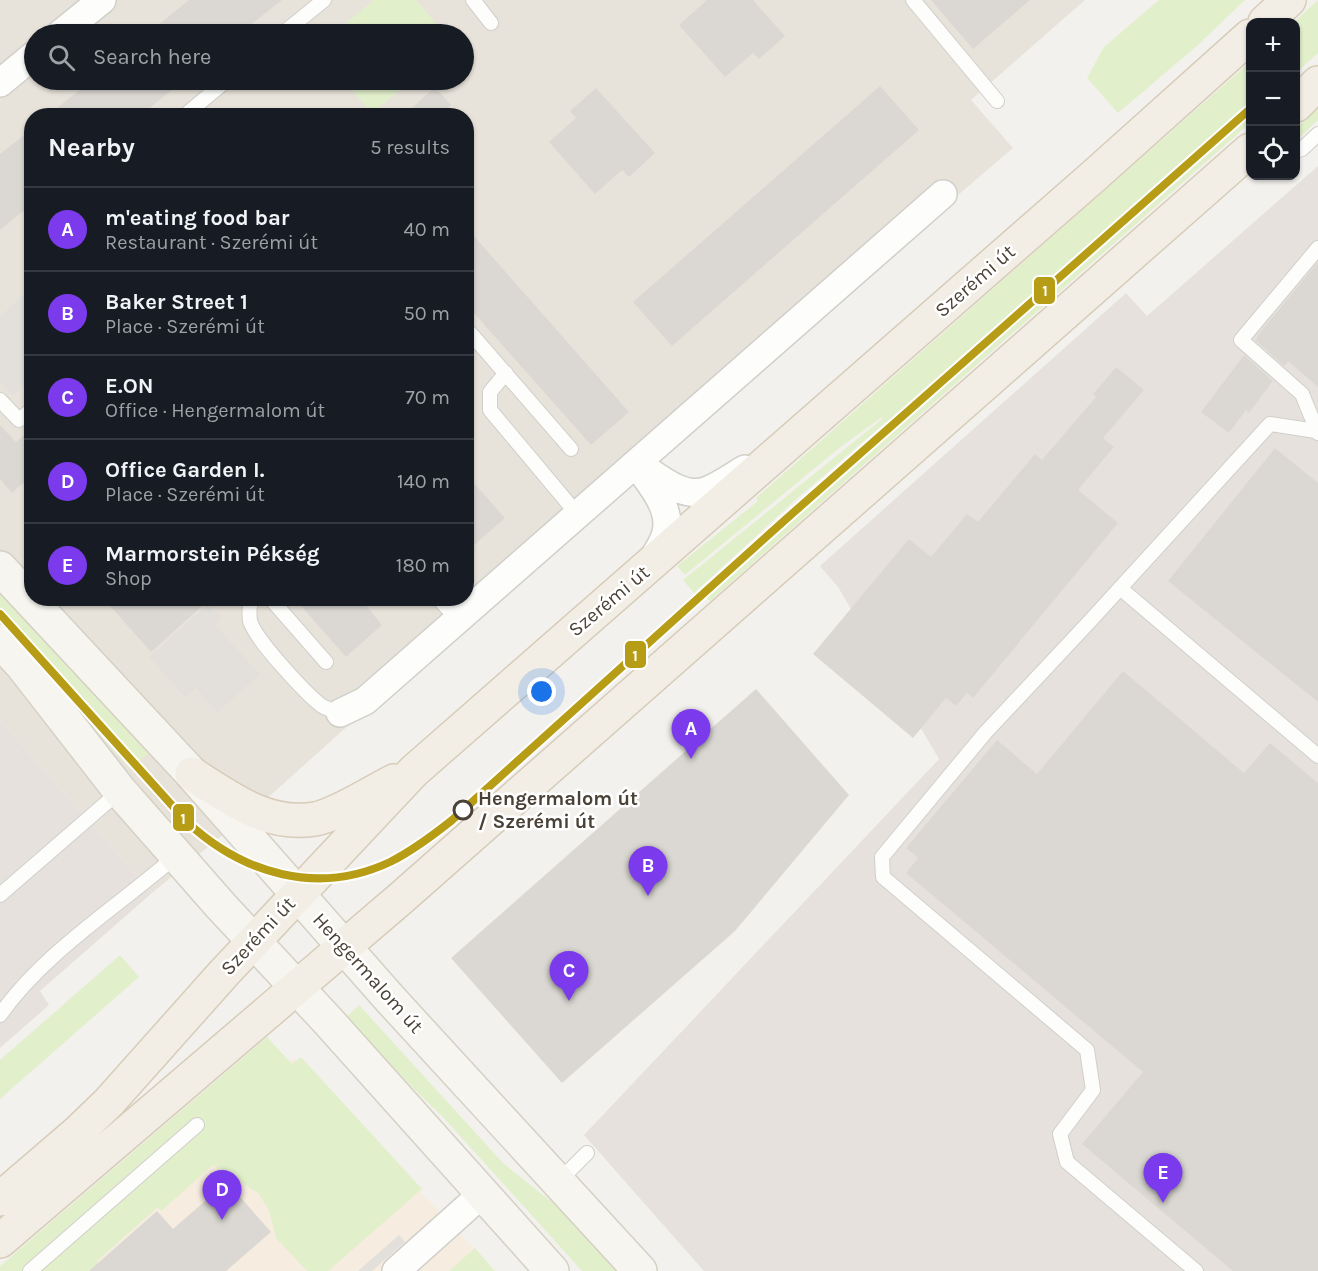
<!DOCTYPE html>
<meta charset="utf-8">
<style>
body{margin:0;font-family:Karla,sans-serif;background:#20242c;color:#f1f3f6}
.controls{position:absolute;right:18px;top:18px;display:grid;overflow:hidden;border-radius:12px;box-shadow:0 2px 4px #0004}
.controls button{width:54px;height:54px;display:grid;place-items:center;padding:0;border:0;border-bottom:2px solid #363941;background:#171b24;color:#f1f3f6;font:30px sans-serif}
.you{position:absolute;left:542px;top:692px;width:21px;height:21px;margin:-15px;border:4px solid #fff;border-radius:50%;background:#1a73e8;box-shadow:0 0 0 9px #1a73e833}
.badge{display:grid;place-items:center;width:39px;height:39px;border-radius:50%;background:#7c3aed;color:#fff;font-size:20px;font-weight:700}
.pin{position:absolute;translate:-50% -50px;filter:drop-shadow(0 2px 3px #0008)}
.pin::after{content:'';position:absolute;top:32px;width:21px;height:18px;background:inherit;clip-path:polygon(0 0,100% 0,50% 100%)}
.list{margin:0;padding:0;list-style:none}
h2{display:flex;justify-content:space-between;align-items:center;height:78px;margin:0;padding:0 24px;font-size:26px}
h2 small{font-size:20px;font-weight:400;color:#9ea1a6}
.list li{display:grid;grid-template-columns:39px 1fr auto;gap:18px;align-items:center;box-sizing:border-box;height:84px;padding:0 24px;border-top:2px solid #363941}
.list b{display:block;font-size:22px;white-space:nowrap}
.list p{margin:0;font-size:20px;white-space:nowrap;color:#9ea1a6}
.list em{font-size:20px;font-style:normal;color:#9ea1a6}
.icon{flex:none;width:33px;height:33px;fill:none;stroke:currentColor;stroke-width:2;stroke-linecap:round;stroke-linejoin:round}
.map{position:relative;flex:none;width:1318px;height:1271px;overflow:hidden}
.search{position:absolute;background:#171b24;box-shadow:0 2px 4px #0004;left:24px;top:24px;width:450px;height:66px;display:flex;align-items:center;gap:15px;box-sizing:border-box;padding:0 21px;border-radius:33px;color:#9ea1a6;font-size:22px}
.panel{position:absolute;background:#171b24;box-shadow:0 2px 4px #0004;left:24px;top:108px;width:450px;height:498px;border-radius:24px}
.map>svg:first-child{display:block}
.residential{fill:#e8e3da;fill-rule:evenodd}
.commercial{fill:#f6ecdf}
.industrial{fill:#e6e1dc}
.green{fill:#e2efcb}
.parking{fill:#e3e0dc}
.building{fill:#dbd8d3}
.lines{fill:none;stroke-linecap:round;stroke-linejoin:round}
.service-casing{stroke:#d1cfca;stroke-width:16}
.minor-casing{stroke:#d1cfca;stroke-width:30}
.secondary-casing{stroke:#d5d0c4;stroke-width:36}
.primary-casing{stroke:#d7ccb9;stroke-width:36}
.service{stroke:#fdfdfc;stroke-width:14}
.minor{stroke:#fdfdfc;stroke-width:27}
.secondary{stroke:#f7f5f0;stroke-width:33}
.primary{stroke:#f2eee5;stroke-width:33}
.tram-1-casing{stroke:#fff;stroke-width:12}
.tram-1{stroke:#b79c16;stroke-width:8}
.stop-dot{fill:#fff;stroke:#4b4237;stroke-width:3}
.labels{text-anchor:middle;dominant-baseline:central;stroke-width:5;stroke-linejoin:round;paint-order:stroke}
.street-label{font-size:20px;fill:#4b4237;stroke:#fff}
.stop-label{font-size:20px;font-weight:bold;fill:#4b4237;stroke:#fff;text-anchor:start}
.line-badge{stroke:#fff;stroke-width:2}
.badge-label{font-size:16px;text-anchor:middle;font-weight:bold;fill:#fff}
</style>
<div class="map">
<svg width="1318" height="1271" viewBox="0 0 1318 1271">
<rect width="100%" height="100%" fill="#f3f1ed"/>
<path class="residential" d="M0,0H1085L971,100L1013,148L687,427L465,621L264,801L152,893L0,720ZM34,34H464V80H34ZM32,116H466V598H32Z"/>
<path class="commercial" d="M294,1058L495,1271H53Z"/>
<path class="industrial" d="M1318,166V1271H704L584,1135L939,759L838,587L820,566L1126,293L1147,316Z
M0,720L152,893L40,991L49,1005L0,1048Z"/>
<path class="green" d="M374,0H416L445,34H333Z
M1159,0H1245L1198,45L1118,113L1087,78L1104,47Z
M1318,0V53L1296,73L1294,22Z
M1250,62V123L710,601L700,592L781,516L887,424L886,422L793,502L694,593L683,580L882,419V417L838,449L685,575L677,566L758,501L756,498Z
M343,80H412L372,113Z
M1318,107V120L1296,141V129Z
M0,585L149,753L130,769L0,622Z
M120,955L139,977L0,1099V1060Z
M359,1005L504,1164L562,1210L620,1271H582L442,1116L418,1093L345,1018Z
M267,1037L292,1064L301,1057L422,1189L328,1271H307L276,1238L269,1210L258,1193L213,1165L161,1211L158,1207L97,1261L99,1264L91,1271H0V1266Z
M475,1248L495,1271H449Z"/>
<path class="parking" d="M31,288V379L13,396L0,382V316Z
M208,604L222,618L215,625L260,674L217,713L196,688L185,697L149,657Z
M399,1235L405,1242L372,1271H358Z"/>
<path class="building" d="M189,0H282L239,34H147Z
M707,0H753L785,36L759,59L753,53L725,77L679,25Z
M931,0H1030L973,49Z
M92,80H184L140,116H47Z
M880,86L919,130L672,346L633,302Z
M435,87L451,105L439,116H403Z
M596,88L655,153L629,177L622,170L595,194L549,142L576,118L570,111Z
M32,129V204L0,230V154Z
M466,227L629,412L591,445L466,304Z
M1318,262V387L1288,361L1284,366L1255,340L1258,337L1257,336Z
M1244,355L1273,381L1249,413L1246,410L1229,433L1201,412Z
M1116,367L1144,390L1103,438L1114,447L1078,490L1118,523L973,698L967,693L956,706L946,698L913,738L813,654L909,539L931,557L967,514L978,522L1035,454L1042,460L1096,397L1093,394Z
M0,425L16,442L32,428V475L12,493L0,479Z
M1275,448L1318,483V702L1168,581Z
M466,474L505,518L466,552Z
M103,598H211L151,652Z
M294,598H360L382,625L346,657Z
M1123,671L1244,773L1270,743L1318,783V1271H1233L1082,1144L1143,1072L906,873L918,858L906,848L997,740L1037,774Z
M756,689L849,795L735,931L562,1083L451,958Z
M227,1182L271,1232L226,1271H89L157,1211L173,1229Z"/>
<g class="lines">
<g class="service-casing">
<path id="service" d="M473,0L491,23
M913,0L997,101
M282,34L324,0
M184,116L227,80
M1296,151L1302,149L1318,134
M1318,248L1241,340L1302,394L1318,433
M466,328L571,449
M506,373L490,392V410L578,515
M0,400L19,420L32,409
M1120,588L1318,756
M253,598C249,604 249,613 250,621C255,639 306,694 322,706C328,709 334,711 340,713
M270,598L326,662
M438,598L458,620
M0,895L120,791
M0,1015C44,952 119,906 177,855
M559,1181L587,1153
M30,1271L197,1125
M1196,1271L1067,1162L1060,1134L1093,1090L1087,1050L883,877L882,857L985,733L1090,621L1270,424L1316,431"/>
</g>
<g class="minor-casing">
<path id="minor" d="M60,34L102,0
M0,83L34,55
M637,463C656,475 684,501 708,490C721,485 733,476 745,469
M642,472C655,490 673,512 665,536C662,545 656,553 652,561
M340,713L365,701L943,194
M396,1271L482,1194"/>
</g>
<g class="secondary-casing">
<path id="secondary" d="M0,568L192,774L391,1000L640,1271
M0,641L22,665L120,791L221,906L328,1021L552,1271"/>
</g>
<g class="primary-casing">
<path id="primary" d="M1265,22L1289,0
M1296,105L1318,83
M192,774C230,798 267,827 315,819C337,815 372,792 394,781
M0,1199L78,1132L109,1102L224,973L414,771L1095,175L1250,36
M0,1241L400,899L1250,150"/>
</g>
<use href="#service" class="service"/>
<use href="#minor" class="minor"/>
<use href="#secondary" class="secondary"/>
<use href="#primary" class="primary"/>
<g class="tram-1-casing">
<path id="tram-1" d="M0,614L187,822C243,874 318,896 390,862C412,851 432,836 451,821L785,520L1250,109"/>
</g>
<use href="#tram-1" class="tram-1"/>
</g>
<circle class="stop-dot" cx="463" cy="810" r="9"/>
<g class="labels">
<g class="street-label">
<text transform="translate(975 281) rotate(-41)">Szerémi út</text>
<text transform="translate(609 601) rotate(-40)">Szerémi út</text>
<text transform="translate(258 936) rotate(-47)">Szerémi út</text>
<text transform="translate(368 973) rotate(48)">Hengermalom út</text>
</g>
<g class="stop-label">
<text x="478" y="798">Hengermalom út<tspan x="478" dy="23">/ Szerémi út</tspan></text>
</g>
</g>
<g class="line-badge">
<rect x="1033" y="276" width="23" height="29" rx="6" fill="#b79c16"/>
<rect x="624" y="640" width="23" height="29" rx="6" fill="#b79c16"/>
<rect x="172" y="803" width="23" height="29" rx="6" fill="#b79c16"/>
</g>
<g class="badge-label">
<text x="1045" y="296">1</text>
<text x="635" y="661">1</text>
<text x="183" y="824">1</text>
</g>
</svg>
<div class="controls">
<button>+</button>
<button>−</button>
<button><svg class="icon" aria-label="locate" viewBox="0 0 24 24"><circle cx="12" cy="12" r="6"/><path d="M12 2v4M12 18v4M2 12h4M18 12h4"/></svg></button>
</div>
<div class="you"></div>
<div class="pin badge" style="left:691px;top:759px">A</div>
<div class="pin badge" style="left:648px;top:896px">B</div>
<div class="pin badge" style="left:569px;top:1001px">C</div>
<div class="pin badge" style="left:222px;top:1220px">D</div>
<div class="pin badge" style="left:1163px;top:1203px">E</div>
<div class="search"><svg class="icon" aria-label="search" viewBox="0 0 24 24"><circle cx="10" cy="10" r="6"/><path d="M15 15l6 6"/></svg>Search here</div>
<section class="panel">
<h2>Nearby<small>5 results</small></h2>
<ul class="list">
<li><span class="badge">A</span><div><b>m'eating food bar</b><p>Restaurant · Szerémi út</p></div><em>40 m</em></li>
<li><span class="badge">B</span><div><b>Baker Street 1</b><p>Place · Szerémi út</p></div><em>50 m</em></li>
<li><span class="badge">C</span><div><b>E.ON</b><p>Office · Hengermalom út</p></div><em>70 m</em></li>
<li><span class="badge">D</span><div><b>Office Garden I.</b><p>Place · Szerémi út</p></div><em>140 m</em></li>
<li><span class="badge">E</span><div><b>Marmorstein Pékség</b><p>Shop</p></div><em>180 m</em></li>
</ul>
</section>
</div>
